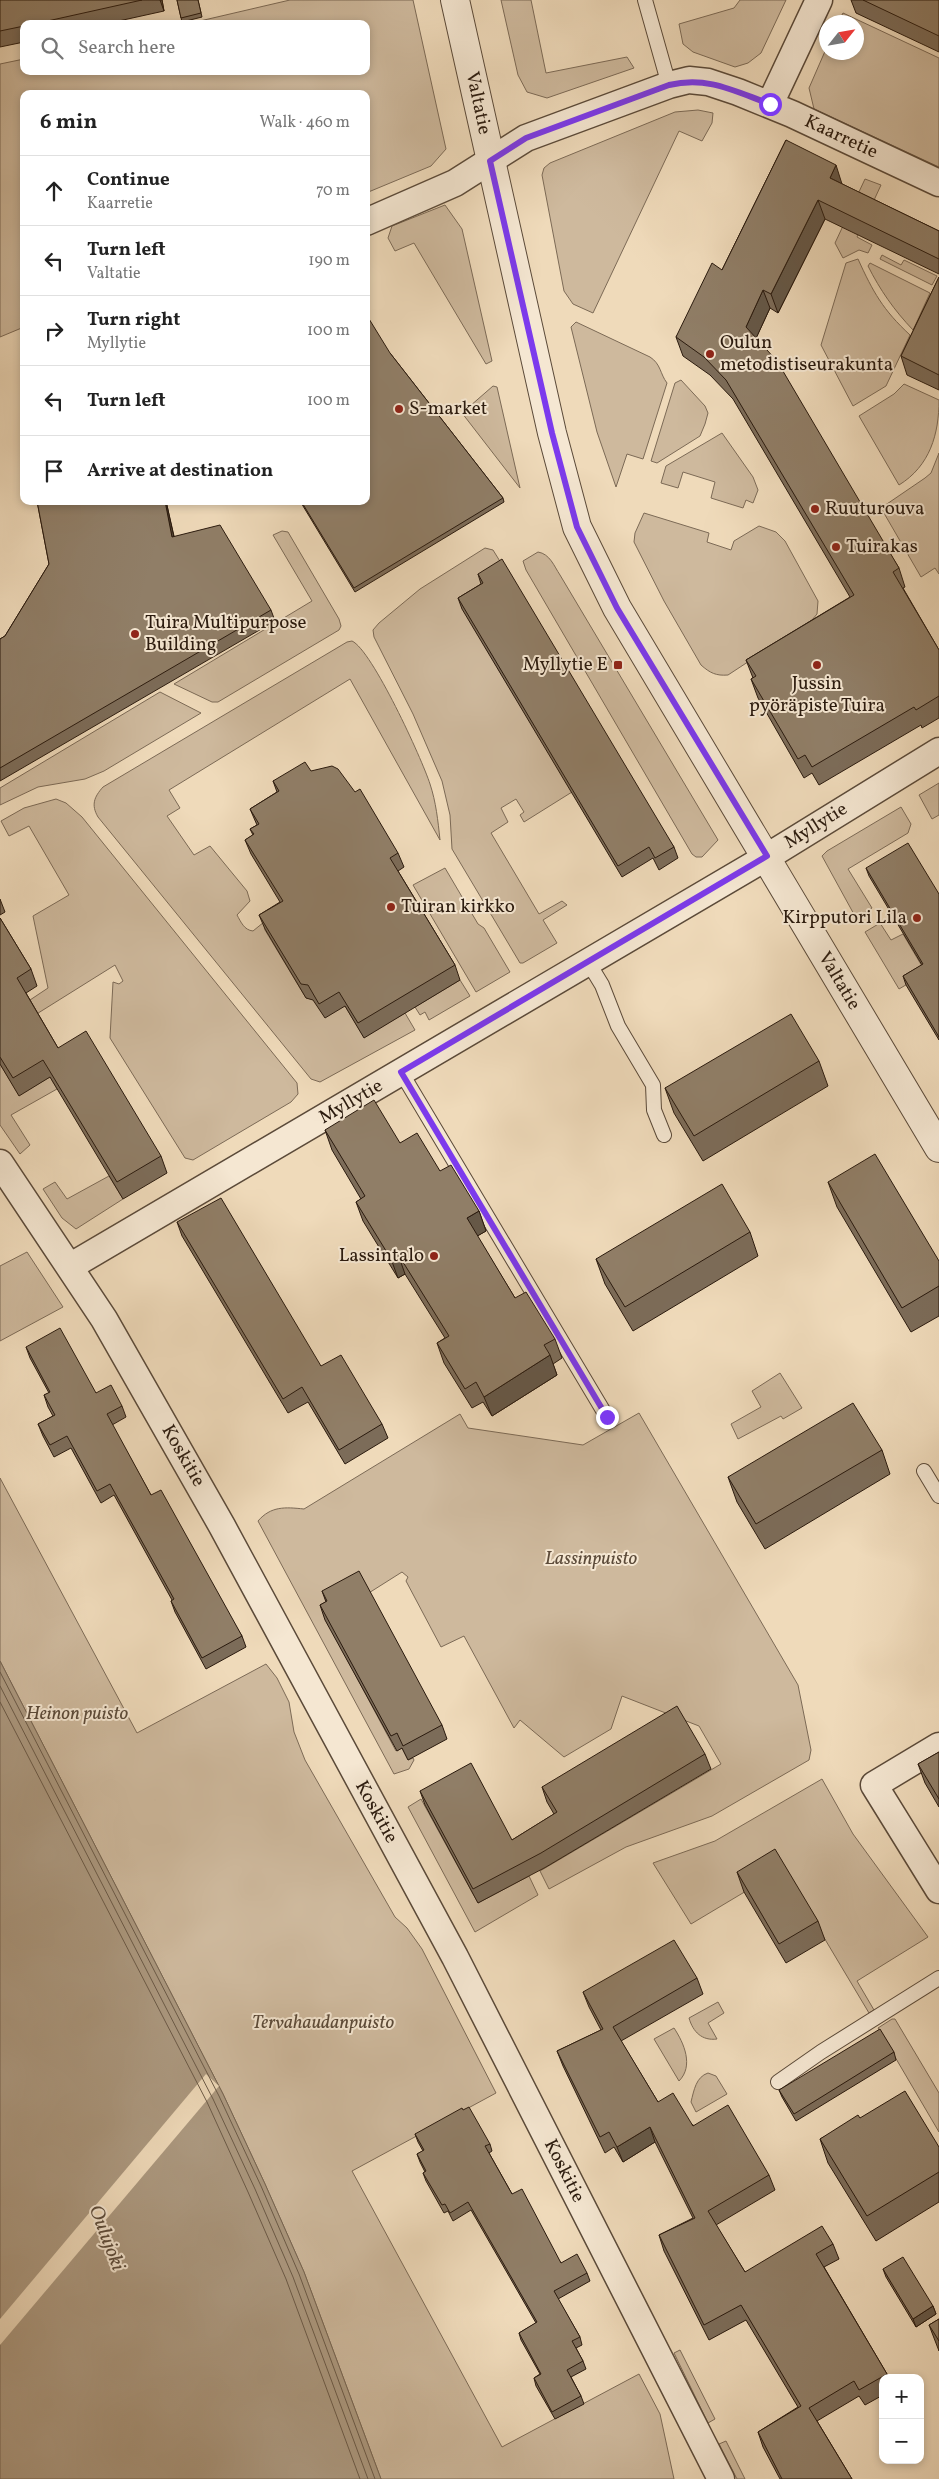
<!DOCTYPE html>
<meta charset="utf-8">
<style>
body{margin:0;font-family:Vollkorn,serif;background:#f6f6f6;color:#222}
.controls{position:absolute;right:15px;bottom:15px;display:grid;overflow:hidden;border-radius:10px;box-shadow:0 2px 8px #0003}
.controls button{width:45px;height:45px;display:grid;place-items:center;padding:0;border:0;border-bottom:1px solid #e0e0e0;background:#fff;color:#222;font:25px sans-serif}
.compass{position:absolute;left:819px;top:15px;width:45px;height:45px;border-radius:50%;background:#fff;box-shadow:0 2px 8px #0003;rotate:59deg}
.stop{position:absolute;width:15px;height:15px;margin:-11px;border:4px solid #7c3aed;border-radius:50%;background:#fff}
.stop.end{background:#7c3aed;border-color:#fff;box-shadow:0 1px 5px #0008}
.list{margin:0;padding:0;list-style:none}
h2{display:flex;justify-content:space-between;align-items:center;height:65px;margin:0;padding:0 20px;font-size:21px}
h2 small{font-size:16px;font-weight:400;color:#767676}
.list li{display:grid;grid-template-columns:32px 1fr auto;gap:15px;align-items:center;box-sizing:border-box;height:70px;padding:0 20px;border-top:1px solid #e0e0e0}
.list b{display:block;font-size:19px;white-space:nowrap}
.list p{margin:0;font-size:16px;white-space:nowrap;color:#767676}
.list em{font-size:16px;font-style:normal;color:#767676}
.icon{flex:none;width:28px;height:28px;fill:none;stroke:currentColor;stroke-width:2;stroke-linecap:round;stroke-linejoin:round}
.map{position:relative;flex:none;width:939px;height:2479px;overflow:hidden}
.search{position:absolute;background:#fff;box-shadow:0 2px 8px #0003;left:20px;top:20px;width:350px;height:55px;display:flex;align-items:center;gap:12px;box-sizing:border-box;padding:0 18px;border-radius:10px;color:#767676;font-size:19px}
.panel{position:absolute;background:#fff;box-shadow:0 2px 8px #0003;left:20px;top:90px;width:350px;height:415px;border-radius:10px}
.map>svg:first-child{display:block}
.green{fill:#ceb99d;stroke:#7c6a56}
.water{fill:#ac9980;stroke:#786652}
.pier{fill:#efdaba}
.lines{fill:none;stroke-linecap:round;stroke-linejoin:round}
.shore{stroke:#6b5a47;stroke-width:1}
.service-casing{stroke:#5b4a39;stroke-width:16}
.minor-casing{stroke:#5b4a39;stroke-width:29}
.tertiary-casing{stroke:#5b4a39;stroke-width:30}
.service{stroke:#f5e7d2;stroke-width:14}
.minor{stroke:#f5e7d2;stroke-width:26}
.tertiary{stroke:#f5e7d2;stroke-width:28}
.wall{fill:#7c6c59;stroke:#2a1a0e}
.shaded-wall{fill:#655848;stroke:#2a1a0e}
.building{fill:#907e67;stroke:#2a1a0e}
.route{stroke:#7c3aed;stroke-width:6}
.poi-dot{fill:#8f2418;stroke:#f5e7d2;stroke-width:2}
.labels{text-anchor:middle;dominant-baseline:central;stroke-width:4;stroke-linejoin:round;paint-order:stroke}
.street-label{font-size:19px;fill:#2a1a0e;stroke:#f5e7d2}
.poi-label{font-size:19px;fill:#2a1a0e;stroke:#f5e7d2;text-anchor:start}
.park-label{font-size:19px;font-style:italic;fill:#5b4a39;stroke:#f5e7d2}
.water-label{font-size:20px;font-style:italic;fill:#5e4d3c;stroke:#f5e7d2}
</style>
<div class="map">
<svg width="939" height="2479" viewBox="0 0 939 2479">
<rect width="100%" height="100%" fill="#efdaba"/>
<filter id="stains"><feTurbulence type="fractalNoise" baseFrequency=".004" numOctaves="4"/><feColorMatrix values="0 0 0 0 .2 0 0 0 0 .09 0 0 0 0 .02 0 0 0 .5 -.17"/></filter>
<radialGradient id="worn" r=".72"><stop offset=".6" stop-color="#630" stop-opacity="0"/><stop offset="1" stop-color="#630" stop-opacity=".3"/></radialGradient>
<path class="green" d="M290,0H413L446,149L431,166L366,193V94H24V327L0,337V64L24,59V71H366V24H187Z
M501,0H531L546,73L627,57L634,68L547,98L527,92L518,75Z
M740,0H786L761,53L748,63L735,67L693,52L683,44L679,24L734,8Z
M843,13L939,58V167L814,109L809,88L826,49V52H856V22H838Z
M698,110L713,113L712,123L702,141L679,131L593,313L573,304L564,291L542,175L544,168L550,163L675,112Z
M865,179L881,185L857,237L872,245L868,253L859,250L843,258L835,243Z
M445,205L462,229L492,361L486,364L414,243L395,251L388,238L392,226Z
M882,255L901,265L904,260L937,276L932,285L880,259Z
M858,259C873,292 883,310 910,335L886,386L853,406L821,345L846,263Z
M870,263L930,293L913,330C894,310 880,290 868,266Z
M576,322L650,357C661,364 660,374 667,383L643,459L627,454L616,487L597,432L571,327Z
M681,380L705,406L708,413L705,424L700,436L657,463L651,461L675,383Z
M904,384L939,400C939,434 930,466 899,485L859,416L894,394Z
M493,386L497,387L520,488L462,413Z
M722,433L753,477L758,490L753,503L746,500L743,508L711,498L715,482L683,472L678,488L661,483L666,466Z
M939,453V574L935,568L921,577L881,508L925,478L931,473Z
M644,513L709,533L707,542L731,550L734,541L759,526L776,532L785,541L818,601L817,614L812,620L728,675C716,676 710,673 701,665L664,601L634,542L635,533Z
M282,531L288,532L339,619L341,626L339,630L218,702H212L174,684L312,601L273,535Z
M485,548L493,550L506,571L572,792L524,822L520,815L524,812L516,799L501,808L508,822L491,833L539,914L562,901L567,905L543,920L557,943L523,963H520L452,849L450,815L442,781L413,714L374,637L373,630L379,623L420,589Z
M538,552C550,554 554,566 560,575L718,840L702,857H696L692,854L526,570L523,561Z
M352,641C372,650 422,759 430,784C436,802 438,821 440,840L350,679L169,790L180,808L167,816L194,855L210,846L247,891L250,901L237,915C241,922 244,930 253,931L264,922L265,930L306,998L345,1006L364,1037L405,1013L415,1030L320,1082L311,1079L98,817C91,805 94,797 103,787L347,642Z
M160,692L201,713L104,771L85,779L38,787L0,805V788Z
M939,783V815L932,819L919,795Z
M56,799L66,803L82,817L297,1083L298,1094L291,1102L193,1160L185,1158L110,1038L113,982L119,984L123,981L115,965L35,1015L27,1002L48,988L33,916L69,895L29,826L9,836L1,821L24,808Z
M901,807L911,824L908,833L848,869L872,908L856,918L822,856L827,851Z
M445,868L478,924L484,928L510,972L476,992L413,885Z
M880,923L891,940L903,934L926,973L899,989L865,932Z
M460,980L470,996L429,1020L425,1012L420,1015L415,1007Z
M0,1064L19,1095L50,1077L57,1089L11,1115L30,1145L20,1154L0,1125Z
M109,1176L123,1199L76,1229L62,1218L43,1189L55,1182L67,1199Z
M27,1252L63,1307L0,1341V1266Z
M780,1373L802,1408L783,1419L781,1416L738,1439L731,1424L761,1407L752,1391Z
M639,1413L798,1685L811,1750L809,1760L712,1816L626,1847L549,1889L540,1871L721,1764L699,1726L622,1696L611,1729L564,1757L520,1720L514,1728L464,1636L441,1647L406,1581L408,1577L402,1572L326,1620L396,1751L402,1748L408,1760L413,1758L414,1760L409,1769L394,1774L258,1521C271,1506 285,1507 304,1509L460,1414L468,1428L583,1445Z
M0,1478L137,1733L266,1664L277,1678L289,1702L294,1732L305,1760L395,1917L407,1928L422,1949L496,2093L352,2171L502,2447L639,2374L660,2414L674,2479H381L304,2272L265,2184L223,2094L0,1661Z
M822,1779L853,1834L928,1937L857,1981L874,2010L869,2013L783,1869L691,1924L653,1863L715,1841Z
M421,1799L478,1903L529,1876L538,1895L475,1932L408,1807Z
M718,2002L724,2013L708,2023L717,2039C702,2041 693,2032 689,2018Z
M892,2019H895L939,2093V2132L878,2028Z
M674,2028C684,2043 694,2066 679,2081L654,2039Z
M708,2073L716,2076L727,2094L696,2112L691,2102C694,2090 696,2077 708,2073Z
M680,2350L715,2419L708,2423L674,2353Z
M726,2441L745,2479H737L719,2444Z"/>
<path class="water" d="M0,1661L223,2094L265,2184L304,2272L381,2479H0Z"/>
<path class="pier" d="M206,2074L219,2086L0,2345V2319Z"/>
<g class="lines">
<path class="shore" d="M0,1672L219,2096L261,2186L299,2274L375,2479
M0,1686L213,2099L255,2189L293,2277L368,2479
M0,1702L207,2102L248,2192L286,2279L360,2479"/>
<g class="service-casing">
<path id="service" d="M645,0L669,85
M588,962L602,985L618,1026L653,1085L654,1110L664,1135
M401,1072L607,1417
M924,1471L939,1496
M778,2082L821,2052L939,1978"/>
</g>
<g class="minor-casing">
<path id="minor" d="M770,104L819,0
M366,222L455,183L526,138L669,85L689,80L708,82L738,92L792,114L939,183
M0,1163L104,1319L222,1526L455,1957L721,2479
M71,1266L767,857L939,751
M939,1746L874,1785L939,1890"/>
</g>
<g class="tertiary-casing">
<path id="tertiary" d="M455,0L552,433L577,527L617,608L939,1148"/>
</g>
<use href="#service" class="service"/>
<use href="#minor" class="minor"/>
<use href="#tertiary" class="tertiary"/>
</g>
<path class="wall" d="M0,0H162L164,11L105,24H24V42L0,47Z
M177,0H198L202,17L182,22Z
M851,0H939V52L856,13Z
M786,140L842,184L939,231V274L825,219L778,313L770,308L756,338L899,568L905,587L903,588L939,650V718L922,728L921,725L819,785L812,773L804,778L758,698L751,679L753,678L746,660L850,597L733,399L710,375L683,356L676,337L722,270Z
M939,277V390L907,375L901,356Z
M390,353L503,498L504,502L355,592L300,501H366Z
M37,501H166L174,536L271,610L275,621L0,781V639L5,636L49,564Z
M478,574L674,847L678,858L659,870L653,858L622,877L462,609L458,598L481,584Z
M311,771L398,853L404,867L398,871L455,965L460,980L364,1038L345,1006L325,1018L313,1000L306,998L265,929L259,915L280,902L251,854L245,840L253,835L250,829L257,825L250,809L277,792L273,781Z
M866,868L939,894V1040L906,985L903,976L922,965L869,876Z
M0,899L5,912L0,915Z
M0,918L31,969L37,986L26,993L58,1048L161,1156L167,1173L123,1199L50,1077L19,1096L0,1064Z
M819,1061L828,1086L703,1161L674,1113L665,1088Z
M325,1130L400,1143L440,1171L479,1211L486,1231L477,1236L515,1298L555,1339L562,1358L553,1364L557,1375L492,1416L483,1402L472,1408L444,1363L437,1343L445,1338L405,1274L398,1278L363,1221L356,1202L361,1199L332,1150Z
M828,1182L939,1261V1316L911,1332L837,1207Z
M177,1222L321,1366L382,1424L388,1438L345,1464L308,1402L288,1413L182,1236Z
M750,1232L758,1256L633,1331L605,1284L596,1259Z
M26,1347L96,1393L122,1406L126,1417L112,1425L151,1495L242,1636L246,1647L206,1669L175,1612L171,1601L172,1600L114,1495L101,1503L71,1448L54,1457L43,1436L38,1424L53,1416L48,1407L44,1395L49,1393L30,1358Z
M882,1450L890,1474L765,1549L737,1502L728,1477Z
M322,1591L442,1725L447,1739L408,1760L402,1748L397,1751L325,1620L320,1605L326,1602Z
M939,1752V1807L925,1783L918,1764Z
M705,1754L711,1769L546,1867L478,1903L425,1805L420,1791L512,1840L554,1814L547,1802L542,1787Z
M737,1872L818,1921L825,1940L786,1963L744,1892Z
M697,1978L703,1994L621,2041L658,2102L769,2175L775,2190L716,2225L745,2272L833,2244L839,2259L824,2267L887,2374L888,2378H883V2395L865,2405L859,2396L817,2421L852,2479H780L763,2447L758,2432L798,2407L746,2320L709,2340L664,2251L659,2235L693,2218L655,2142L623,2162L614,2147L605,2153L563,2066L557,2051L601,2030L589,2007L583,1992Z
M894,2052L896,2060L796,2121L782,2097L779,2090Z
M860,2118L939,2147V2202L876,2241L828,2163L820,2139Z
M415,2134L490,2144L492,2151L489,2153L512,2194L561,2263L587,2273L590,2281L558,2299L580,2337L582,2345L576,2348L583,2361L586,2369L571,2377L581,2396L584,2404L555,2419L536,2386L534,2378L540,2374L521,2340L519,2333L536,2323L471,2210L453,2221L448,2211L444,2213L426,2181L423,2173L425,2172L420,2162L417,2154L423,2151L418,2142Z
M883,2269L933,2306L936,2314L916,2327L886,2277Z
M939,2319V2351L929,2325Z"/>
<path class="shaded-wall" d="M160,0H162L164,11Z
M836,165L842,184L830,178Z
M818,200L825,219L778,313L771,294Z
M763,290L770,308L753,345L746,327Z
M165,501H166L176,547L172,537Z
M479,1211L486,1231L474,1238L467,1218Z
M398,1254L405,1274L398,1278L391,1259Z
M550,1355L557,1375L492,1416L484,1397Z
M650,2127L655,2142L623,2162L617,2147Z
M933,2306L936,2314L916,2327L913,2319Z"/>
<path class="building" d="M0,0H142L34,24H24V26L0,31Z
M177,0H198L201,13L181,18Z
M863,0H939V36Z
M786,140L836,165L830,178L939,231V259L818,200L771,294L763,290L746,327L777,361L899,568L893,572L939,650V696L916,710L914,707L812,767L805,755L798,759L751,679L756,676L746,660L854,595L726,380L704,357L676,337L712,263L722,270Z
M939,277V375L901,356Z
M366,314L390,353L503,498L354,588L301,501H366Z
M37,501H165L172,537L220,525L271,610L0,768V639L5,636L49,564Z
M502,559L674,847L655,858L649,847L618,866L458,598L483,583L478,574Z
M305,762L311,771L332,766L338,769L355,792L360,789L398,853L390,858L455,965L358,1023L339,992L319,1004L308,985L301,984L259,915L283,901L245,840L254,834L250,829L259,824L250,809L279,791L273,781Z
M908,843L939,894V1037L903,976L923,964L866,868Z
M0,918L31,969L17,978L58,1048L86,1031L161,1156L117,1182L43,1060L13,1078L0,1057Z
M791,1014L819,1061L694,1136L665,1088Z
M374,1100L400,1143L417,1133L440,1171L451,1165L479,1211L467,1218L515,1298L526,1292L555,1339L544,1345L550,1355L484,1397L476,1382L465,1389L437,1343L449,1336L398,1254L391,1259L356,1202L365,1196L325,1130Z
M875,1154L939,1261V1286L902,1308L828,1182Z
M722,1184L750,1232L625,1307L596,1259Z
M221,1198L321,1366L341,1355L382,1424L339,1450L302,1387L283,1399L177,1222Z
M60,1328L96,1393L111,1385L122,1406L107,1414L151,1495L161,1490L242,1636L202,1658L171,1601L174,1599L110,1484L97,1491L67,1436L50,1445L38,1424L55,1415L44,1395L50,1392L26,1347Z
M853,1403L882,1450L756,1524L728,1477Z
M359,1571L442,1725L403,1746L397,1733L391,1736L320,1605L327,1601L322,1591Z
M677,1706L705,1754L541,1853L473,1889L420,1791L471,1763L512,1840L557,1812L542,1787Z
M939,1752V1799L918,1764Z
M775,1849L818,1921L779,1944L737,1872Z
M674,1940L697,1978L613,2027L658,2102L673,2093L693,2126L728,2105L769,2175L708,2211L745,2272L822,2226L833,2244L816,2254L887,2374L859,2390L854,2381L809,2408L852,2479H782L758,2432L801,2406L741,2305L704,2325L659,2235L695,2218L650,2127L617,2147L609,2132L600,2137L557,2051L603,2029L583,1992Z
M880,2029L894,2052L794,2114L779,2090Z
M905,2091L939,2147V2172L867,2216L820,2139L858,2115L860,2118Z
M469,2107L490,2144L485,2146L512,2194L522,2189L561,2263L577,2254L587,2273L554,2291L580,2337L572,2341L583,2361L567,2370L581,2396L552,2412L534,2378L541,2374L519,2333L537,2322L468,2202L450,2213L445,2204L442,2205L423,2173L426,2171L417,2154L424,2150L415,2134L462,2108L463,2110Z
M903,2257L933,2306L913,2319L883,2269Z
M939,2319V2341L929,2325Z"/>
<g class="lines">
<path class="route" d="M607,1417L401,1072L767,856L617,608L577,527L552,433L490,161L526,138L669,85C708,76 734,91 770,104"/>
</g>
<g class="poi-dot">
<circle cx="710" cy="354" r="5"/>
<circle cx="399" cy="409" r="5"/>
<circle cx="815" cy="509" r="5"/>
<circle cx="836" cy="547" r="5"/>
<circle cx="135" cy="634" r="5"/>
<rect x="613" y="660" width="10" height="10" rx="2.5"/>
<circle cx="817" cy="665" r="5"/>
<circle cx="391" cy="907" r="5"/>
<circle cx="917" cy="918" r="5"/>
<circle cx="434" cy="1256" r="5"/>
</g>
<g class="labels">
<g class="street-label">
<text transform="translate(478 103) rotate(78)">Valtatie</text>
<text transform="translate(841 137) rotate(25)">Kaarretie</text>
<text transform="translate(816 826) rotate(-32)">Myllytie</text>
<text transform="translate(839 981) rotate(59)">Valtatie</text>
<text transform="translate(351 1102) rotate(-30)">Myllytie</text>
<text transform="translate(183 1456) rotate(60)">Koskitie</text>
<text transform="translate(376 1812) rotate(61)">Koskitie</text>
<text transform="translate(564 2171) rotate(63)">Koskitie</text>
</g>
<g class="poi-label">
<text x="720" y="343">Oulun<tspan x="720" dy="22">metodistiseurakunta</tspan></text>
<text x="409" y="409">S-market</text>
<text x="825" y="509">Ruuturouva</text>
<text x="846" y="547">Tuirakas</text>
<text x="145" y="623">Tuira Multipurpose<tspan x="145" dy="22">Building</tspan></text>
<text x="608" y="665" text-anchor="end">Myllytie E</text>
<text x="817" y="684" text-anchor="middle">Jussin<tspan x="817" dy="22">pyöräpiste Tuira</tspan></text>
<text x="401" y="907">Tuiran kirkko</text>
<text x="907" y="918" text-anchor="end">Kirpputori Lila</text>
<text x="424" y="1256" text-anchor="end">Lassintalo</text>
</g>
<g class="park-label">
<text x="591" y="1559">Lassinpuisto</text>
<text x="77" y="1714">Heinon puisto</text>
<text x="323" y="2023">Tervahaudanpuisto</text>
</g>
<g class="water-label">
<text transform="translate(106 2238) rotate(69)">Oulujoki</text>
</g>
</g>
<rect width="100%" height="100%" filter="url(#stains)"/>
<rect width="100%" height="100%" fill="url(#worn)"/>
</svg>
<div class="controls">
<button>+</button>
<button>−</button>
</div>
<svg class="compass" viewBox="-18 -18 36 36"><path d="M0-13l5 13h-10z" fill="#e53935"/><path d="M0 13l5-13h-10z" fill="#767676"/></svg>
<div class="stop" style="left:770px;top:104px"></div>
<div class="stop end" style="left:607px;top:1417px"></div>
<div class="search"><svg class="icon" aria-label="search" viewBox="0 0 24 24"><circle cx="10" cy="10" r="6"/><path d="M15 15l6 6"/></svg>Search here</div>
<section class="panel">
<h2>6 min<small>Walk · 460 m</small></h2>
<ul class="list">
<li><svg class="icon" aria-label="ahead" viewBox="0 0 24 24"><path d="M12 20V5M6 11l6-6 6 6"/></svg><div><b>Continue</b><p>Kaarretie</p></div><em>70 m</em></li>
<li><svg class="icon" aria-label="left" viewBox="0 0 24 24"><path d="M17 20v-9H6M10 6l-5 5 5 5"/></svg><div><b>Turn left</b><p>Valtatie</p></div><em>190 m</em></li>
<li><svg class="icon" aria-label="right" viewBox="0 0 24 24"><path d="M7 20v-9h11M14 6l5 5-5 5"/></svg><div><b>Turn right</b><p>Myllytie</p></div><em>100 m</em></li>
<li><svg class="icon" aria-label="left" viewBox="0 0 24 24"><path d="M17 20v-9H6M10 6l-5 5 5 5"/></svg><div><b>Turn left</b></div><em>100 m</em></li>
<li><svg class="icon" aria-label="arrive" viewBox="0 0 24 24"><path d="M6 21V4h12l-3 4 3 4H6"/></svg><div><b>Arrive at destination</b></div></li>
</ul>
</section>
</div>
